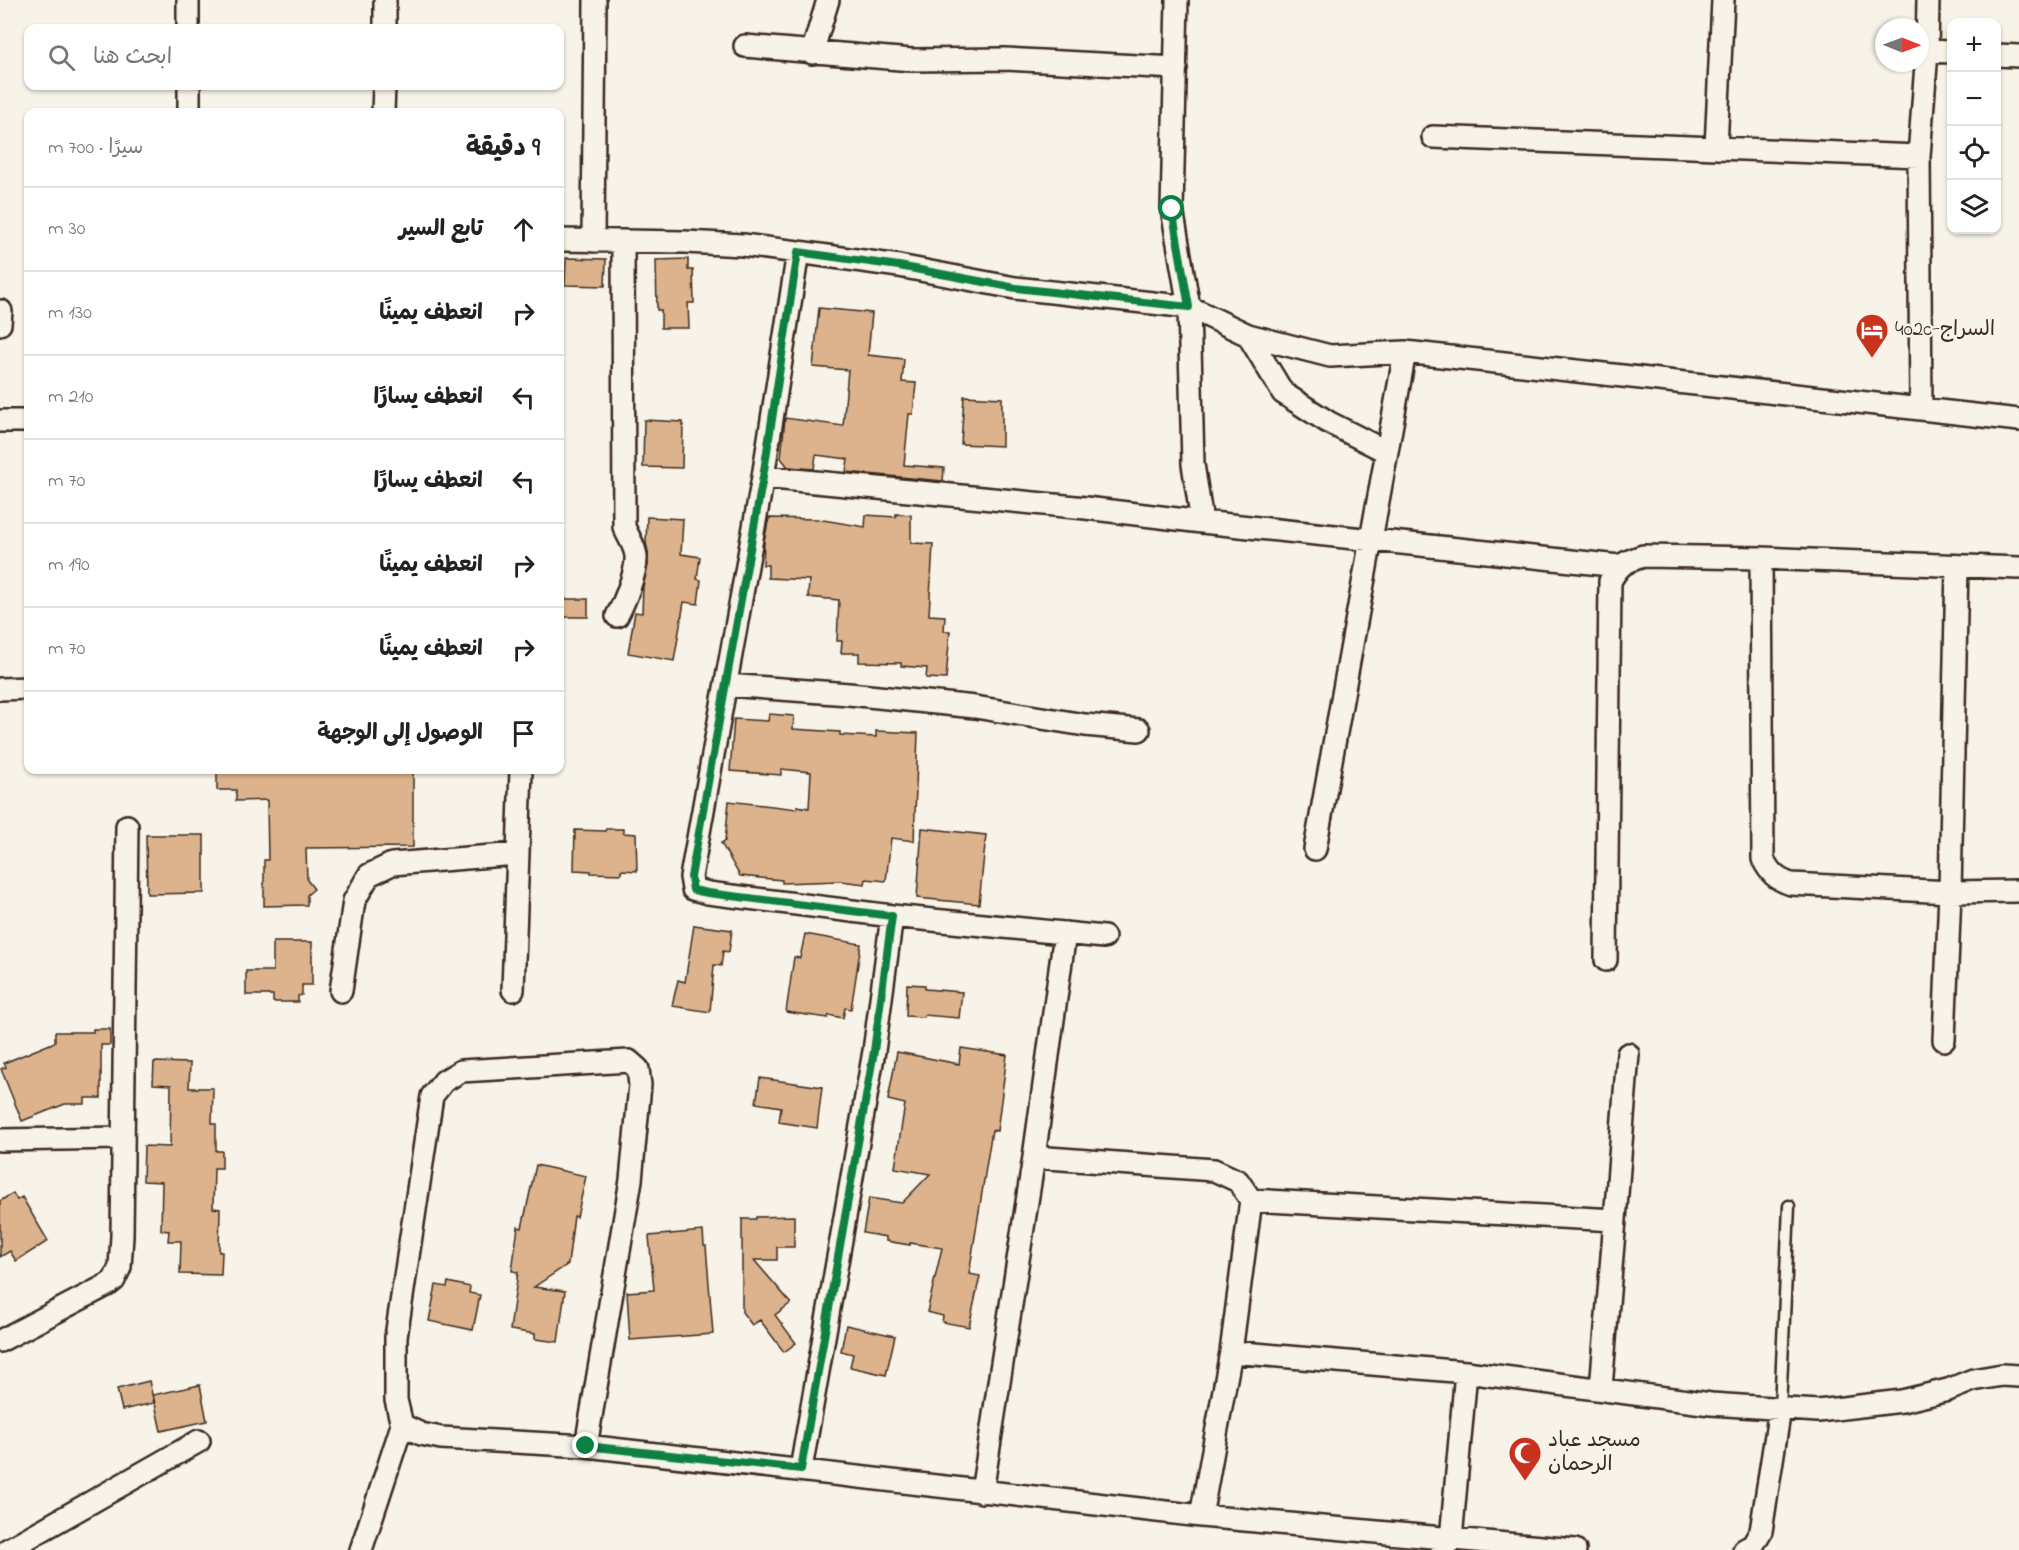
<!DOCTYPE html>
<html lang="ar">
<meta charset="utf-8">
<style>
body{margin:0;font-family:"Indie Flower","Playpen Sans Arabic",sans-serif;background:#f6f6f6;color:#222;direction:rtl}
.controls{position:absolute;right:18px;top:18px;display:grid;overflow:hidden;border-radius:12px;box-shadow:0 2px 4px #0004}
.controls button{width:54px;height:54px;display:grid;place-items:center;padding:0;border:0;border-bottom:2px solid #e0e0e0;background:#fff;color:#222;font:30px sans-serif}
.compass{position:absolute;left:1875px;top:18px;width:54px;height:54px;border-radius:50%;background:#fff;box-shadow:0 2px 4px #0004;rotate:91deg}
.stop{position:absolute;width:18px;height:18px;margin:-14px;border:4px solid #0b8043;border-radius:50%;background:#fff}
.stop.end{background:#0b8043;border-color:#fff;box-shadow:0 2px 6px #0008}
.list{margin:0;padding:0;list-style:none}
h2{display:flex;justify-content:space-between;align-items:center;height:78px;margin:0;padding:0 24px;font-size:26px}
h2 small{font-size:20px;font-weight:400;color:#767676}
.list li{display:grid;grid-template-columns:39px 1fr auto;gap:18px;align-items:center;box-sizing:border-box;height:84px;padding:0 24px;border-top:2px solid #e0e0e0}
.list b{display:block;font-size:22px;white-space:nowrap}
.list em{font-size:20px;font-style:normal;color:#767676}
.icon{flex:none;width:33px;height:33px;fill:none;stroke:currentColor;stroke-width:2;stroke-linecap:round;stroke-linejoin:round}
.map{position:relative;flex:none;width:2019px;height:1550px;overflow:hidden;direction:ltr}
.search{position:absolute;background:#fff;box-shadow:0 2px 4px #0004;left:24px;top:24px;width:540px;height:66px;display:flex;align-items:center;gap:15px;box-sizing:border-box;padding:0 21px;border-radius:12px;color:#767676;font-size:22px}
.panel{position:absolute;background:#fff;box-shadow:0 2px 4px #0004;left:24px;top:108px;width:540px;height:666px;border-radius:12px;direction:rtl}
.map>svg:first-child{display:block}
.building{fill:#dcb38c;stroke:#3b2a1e;stroke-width:1.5}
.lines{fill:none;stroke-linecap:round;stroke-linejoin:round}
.service-casing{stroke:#3b2a1e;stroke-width:15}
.minor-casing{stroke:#3b2a1e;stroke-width:26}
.service{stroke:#f7f3e8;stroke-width:10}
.minor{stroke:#f7f3e8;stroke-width:21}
.route{stroke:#0b8043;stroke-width:8}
.labels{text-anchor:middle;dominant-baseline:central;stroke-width:5;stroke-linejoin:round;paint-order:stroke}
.poi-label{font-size:21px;fill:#3b2a1e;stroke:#f7f3e8;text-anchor:start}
</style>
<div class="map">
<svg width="2019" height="1550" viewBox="0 0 2019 1550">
<rect width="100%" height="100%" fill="#f7f3e8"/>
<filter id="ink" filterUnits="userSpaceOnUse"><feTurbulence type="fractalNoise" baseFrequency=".0167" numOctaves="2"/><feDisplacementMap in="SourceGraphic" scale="12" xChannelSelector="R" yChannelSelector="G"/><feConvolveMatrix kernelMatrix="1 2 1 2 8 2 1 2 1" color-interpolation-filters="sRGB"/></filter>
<g filter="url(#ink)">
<path class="building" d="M566,258L606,259L605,286L565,285Z
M688,259V270H693L694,303H688L689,328H661V310H657L656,260Z
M819,308L872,313L868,355L904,359L902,382L916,383L913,414H909L904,465L944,468L943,481L846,472L848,459L816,455L814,469L788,467L781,458L785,418L843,426L848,370L813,367Z
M964,396L1002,398V446L961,444Z
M644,420L683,422L682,468L643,467Z
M896,514L911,515V543L933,544L929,615L945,616L944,631H950L946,679L926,678L927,668L901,666V663L859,662V653H841L842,641H837L839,600L808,597L809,580L768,578V565H763L764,541L769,518L817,519L865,527L866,515L896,517Z
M647,517L683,519L681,554L700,557L697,579L701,580L698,604L684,602L674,661L628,653L635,612L642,613L643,586L648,565V552L646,543Z
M560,599H588V617H560Z
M769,714L794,716L793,729L840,732V735L876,737V731L918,733L914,841L891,838L886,881L866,879L865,884L840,881L782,883V880L740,876L721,843L725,841L729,801L797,809V806L809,808L811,772L781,769V775L730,771L734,719L768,721Z
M217,770H413V847L306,848L307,880L314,889L307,895V905L264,906V860H268L267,800L236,801V790H217Z
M922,828L986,835L979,904L917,898Z
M606,829H623V833L636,834L637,871L621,870V874L591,873V871L574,870L575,830L605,831Z
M146,835H204V893L147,894Z
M694,925L732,930L729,952L723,951L721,966L714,965L710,1012L672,1006L678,980L685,982Z
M805,934L861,944L851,1009L845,1008L843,1018L829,1015L828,1018L786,1012L794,957L800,958Z
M273,942H312V985H302V995L298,996V1002H273V995H246V971H273Z
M907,984L925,985V989L962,992L959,1018L924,1015V1017L906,1016Z
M93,1029H110V1045H101V1098H85V1104H65L22,1121L1,1069L6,1067L4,1063L55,1042V1032H93Z
M961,1048L1007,1055L997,1131L992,1130L969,1274L980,1276L969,1327L942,1322L943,1316L927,1312L942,1248L910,1243V1245L886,1241V1237L863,1233L869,1198L902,1203L930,1174L895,1168L905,1104L888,1100L897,1052L959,1064Z
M154,1062L190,1063L189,1088H213L212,1123L216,1124V1151H222V1168H214L213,1208L220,1209L219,1252H222L221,1275L180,1274L181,1241H168L169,1231L161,1230L162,1182L143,1181L144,1146L170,1147L171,1085L153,1084Z
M760,1078L822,1087L817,1128L779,1122L781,1107L756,1103Z
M536,1165L586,1176L577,1217L574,1216L568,1264L534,1287L565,1291L558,1342L535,1339V1334L510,1330L518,1272L512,1271L518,1227L522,1228Z
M13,1193L17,1200L22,1197L48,1241L16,1261L10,1251L0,1257V1201Z
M794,1216V1247H777V1260H754L791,1303L775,1315L796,1343L784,1352L760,1320L752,1325L742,1312V1219H756V1217Z
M703,1231L704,1246H706L713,1334L630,1340L627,1292L654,1290L649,1236Z
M448,1282L470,1287L469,1293L480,1295L473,1330L429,1321L436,1285L447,1287Z
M846,1325L895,1336L886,1375L850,1367L853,1354L841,1351Z
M149,1381L154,1403L122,1410L117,1389Z
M200,1385L207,1421L161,1431L153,1395Z"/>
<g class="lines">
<g class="service-casing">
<path id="service" d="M1780,1409L1789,1206"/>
</g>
<g class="minor-casing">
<path id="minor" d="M188,0V28
M385,28V0
M745,46L912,60L1005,59L1176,68
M1927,51L1952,52
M812,53L828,0
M1996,55L2019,56
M189,86V112
M383,112L384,86
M1433,137L1919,156
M1716,147L1723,0
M560,240L685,242L743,245L798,252
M593,241L595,0
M0,324L1,311
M1248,335L1283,393L1328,422L1387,452
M1921,409L2019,420
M0,421H28
M763,477L1086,508L1202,522
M1761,558L1763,859C1770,873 1776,879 1791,884L1950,892L2019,891
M1619,566L1202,522L1193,464L1189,307L1248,335L1330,356L1405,352L1921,409L1919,156L1927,51L1928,0
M617,616C624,603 637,571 636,557C636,548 628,536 624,527L623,242
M726,685L849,694L975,707L1085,725L1139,730
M0,689L28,688
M1315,849L1405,352
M1104,937L892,916L708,893L693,889L691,877L763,477L798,252L899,266L1015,288L1189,307L1172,209L1177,0
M1606,960L1610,581C1620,564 1624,562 1643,556L1761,558L2019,568
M513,990L521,770
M341,991L354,901L369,875L392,864L518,854
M1944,1040L1950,892L1957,566
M0,1140L123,1138
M1251,1200L1615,1220L1628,1054
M0,1341L109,1284L114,1280L120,1267L122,1236L127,826
M1231,1352L1466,1372L1711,1404L1818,1411L1902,1401L1948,1390L1973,1380L2002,1375L2019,1376
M1601,1388L1615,1220
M586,1446L631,1180L640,1085L638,1069L629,1061L461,1071L444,1081L432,1096L396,1337V1400L402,1425L421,1434L441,1438L586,1446L1201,1516L1231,1352L1251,1200L1238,1181L1214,1170L1034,1157
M801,1469L874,1051L892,916
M982,1492L1034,1157L1065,933
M1201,1516L1575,1550
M7,1550L199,1441
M361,1550L402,1425
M1442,1550L1451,1539L1466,1372
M1744,1550L1753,1545L1761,1531L1780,1409"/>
</g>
<use href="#service" class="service"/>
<use href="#minor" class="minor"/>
</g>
</g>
<g class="lines" filter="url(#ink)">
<path class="route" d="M586,1446L801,1469L874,1051L892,916L708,893L693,890L691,877L763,477L798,252L899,266L1016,288L1189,307L1172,209"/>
</g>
<defs>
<g id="hotel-pin" transform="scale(1.725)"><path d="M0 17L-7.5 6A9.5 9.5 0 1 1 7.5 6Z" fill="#c8321e" stroke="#f7f3e8"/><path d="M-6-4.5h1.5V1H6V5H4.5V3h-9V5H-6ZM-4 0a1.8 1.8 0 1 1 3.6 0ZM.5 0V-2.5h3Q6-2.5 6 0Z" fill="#fff"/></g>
<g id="mosque-pin" transform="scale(1.725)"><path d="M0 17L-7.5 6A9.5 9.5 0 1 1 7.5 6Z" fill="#c8321e" stroke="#f7f3e8"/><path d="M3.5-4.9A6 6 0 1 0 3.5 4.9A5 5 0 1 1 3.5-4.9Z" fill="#fff"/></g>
</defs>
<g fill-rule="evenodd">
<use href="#hotel-pin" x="1872" y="330"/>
<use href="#mosque-pin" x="1525" y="1453"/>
</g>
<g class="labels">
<g class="poi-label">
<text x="1895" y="330">السراج-4020</text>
<text x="1548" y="1441">مسجد عباد<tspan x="1548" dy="24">الرحمان</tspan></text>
</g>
</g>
</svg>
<div class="controls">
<button>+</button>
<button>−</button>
<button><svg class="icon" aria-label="locate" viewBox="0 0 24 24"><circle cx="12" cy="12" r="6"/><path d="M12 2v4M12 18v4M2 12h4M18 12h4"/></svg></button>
<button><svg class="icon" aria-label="layers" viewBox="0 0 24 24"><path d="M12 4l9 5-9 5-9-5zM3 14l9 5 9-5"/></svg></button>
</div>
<svg class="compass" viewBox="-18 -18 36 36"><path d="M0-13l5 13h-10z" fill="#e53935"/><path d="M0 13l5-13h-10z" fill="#767676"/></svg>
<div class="stop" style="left:1172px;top:209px"></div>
<div class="stop end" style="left:586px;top:1446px"></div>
<div class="search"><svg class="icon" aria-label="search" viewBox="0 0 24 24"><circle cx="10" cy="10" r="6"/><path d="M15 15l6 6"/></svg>ابحث هنا</div>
<section class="panel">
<h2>9 دقيقة<small>سيرًا · 700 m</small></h2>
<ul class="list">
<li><svg class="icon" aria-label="ahead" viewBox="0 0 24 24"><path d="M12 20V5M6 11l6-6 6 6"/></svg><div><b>تابع السير</b></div><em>30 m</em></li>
<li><svg class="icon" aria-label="right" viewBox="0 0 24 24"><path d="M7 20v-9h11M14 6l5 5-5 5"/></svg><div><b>انعطف يمينًا</b></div><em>130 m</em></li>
<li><svg class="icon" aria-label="left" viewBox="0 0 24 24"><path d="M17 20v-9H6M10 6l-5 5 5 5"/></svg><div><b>انعطف يسارًا</b></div><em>210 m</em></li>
<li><svg class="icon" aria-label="left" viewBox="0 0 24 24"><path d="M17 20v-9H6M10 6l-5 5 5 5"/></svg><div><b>انعطف يسارًا</b></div><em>70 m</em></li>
<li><svg class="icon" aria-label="right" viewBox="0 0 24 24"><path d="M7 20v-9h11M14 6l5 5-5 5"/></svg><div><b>انعطف يمينًا</b></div><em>190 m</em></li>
<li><svg class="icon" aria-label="right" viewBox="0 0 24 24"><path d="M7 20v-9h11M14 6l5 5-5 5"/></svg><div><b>انعطف يمينًا</b></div><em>70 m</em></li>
<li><svg class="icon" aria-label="arrive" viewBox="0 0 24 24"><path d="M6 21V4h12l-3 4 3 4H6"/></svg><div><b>الوصول إلى الوجهة</b></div></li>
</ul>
</section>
</div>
